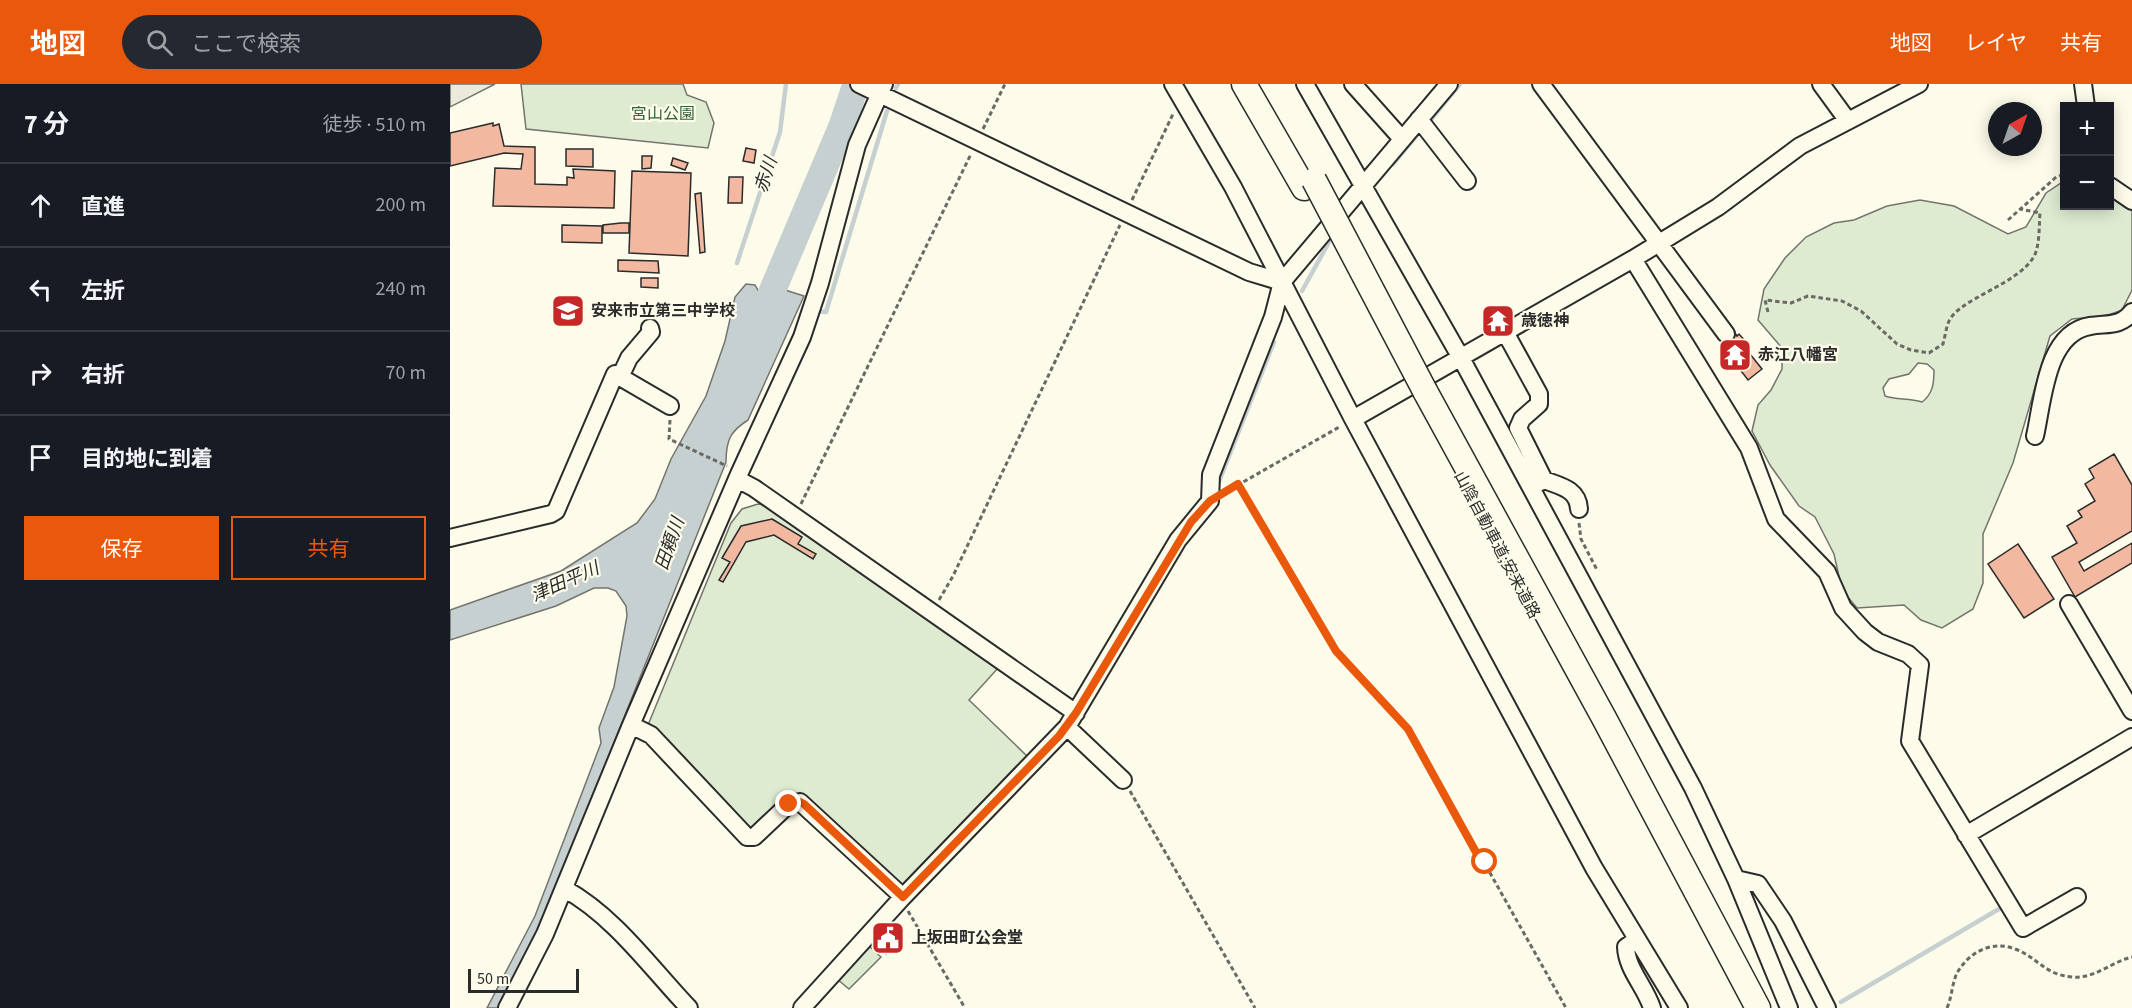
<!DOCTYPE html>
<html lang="ja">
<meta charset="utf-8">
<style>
body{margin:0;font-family:"Source Sans 3","Noto Sans JP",sans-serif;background:#242831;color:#f1f3f6}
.controls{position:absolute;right:18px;top:18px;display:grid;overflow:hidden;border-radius:0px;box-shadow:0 3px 15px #0003}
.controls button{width:54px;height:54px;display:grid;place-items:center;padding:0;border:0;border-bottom:2px solid #363941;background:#171b24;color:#f1f3f6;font:30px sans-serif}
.compass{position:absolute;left:1538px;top:18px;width:54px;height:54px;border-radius:50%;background:#171b24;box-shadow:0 3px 15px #0003;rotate:40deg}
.scale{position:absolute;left:18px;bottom:15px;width:111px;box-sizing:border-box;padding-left:6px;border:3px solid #2b2b2b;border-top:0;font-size:16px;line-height:21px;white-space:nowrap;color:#2b2b2b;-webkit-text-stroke:4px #fdfbea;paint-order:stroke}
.stop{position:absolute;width:18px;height:18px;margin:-14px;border:4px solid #ea580c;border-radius:50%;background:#fff}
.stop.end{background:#ea580c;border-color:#fff;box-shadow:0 2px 6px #0008}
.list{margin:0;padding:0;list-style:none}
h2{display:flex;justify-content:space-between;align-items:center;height:78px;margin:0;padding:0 24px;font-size:26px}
h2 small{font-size:20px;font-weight:400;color:#9ea1a6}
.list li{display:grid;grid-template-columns:39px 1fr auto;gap:18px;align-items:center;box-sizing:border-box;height:84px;padding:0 24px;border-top:2px solid #363941}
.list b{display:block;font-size:22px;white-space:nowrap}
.list em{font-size:20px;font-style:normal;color:#9ea1a6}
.actions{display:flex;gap:12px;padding:18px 24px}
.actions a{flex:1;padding:14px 0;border:2px solid #ea580c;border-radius:0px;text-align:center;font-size:21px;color:#ea580c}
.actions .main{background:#ea580c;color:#fff}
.icon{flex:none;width:33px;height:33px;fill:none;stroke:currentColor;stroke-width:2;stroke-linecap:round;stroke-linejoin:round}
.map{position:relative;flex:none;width:1682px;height:924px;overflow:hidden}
header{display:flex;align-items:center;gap:36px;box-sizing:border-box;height:84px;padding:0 30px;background:#ea580c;color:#fff}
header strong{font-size:28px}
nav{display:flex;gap:33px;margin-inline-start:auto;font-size:21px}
.search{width:420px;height:54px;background:#242831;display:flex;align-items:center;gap:15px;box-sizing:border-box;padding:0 21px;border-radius:33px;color:#9ea1a6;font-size:22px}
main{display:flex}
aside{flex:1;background:#171b24}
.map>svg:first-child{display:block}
.green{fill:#deebd1;stroke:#74746e;stroke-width:1.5;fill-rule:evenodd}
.parking{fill:#eceadb;stroke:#74746e;stroke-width:1.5}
.water{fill:#c7d0d0;stroke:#74746e;stroke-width:1.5}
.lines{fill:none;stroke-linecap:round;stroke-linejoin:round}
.stream{stroke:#c7d0d0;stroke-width:4.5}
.river{stroke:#c7d0d0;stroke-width:27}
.building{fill:#f2b8a0;stroke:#2b2b2b;stroke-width:1.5}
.minor-casing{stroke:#2b2b2b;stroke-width:20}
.highway-casing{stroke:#2b2b2b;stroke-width:27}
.path{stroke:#6a6964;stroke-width:3;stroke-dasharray:4.5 3;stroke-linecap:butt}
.minor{stroke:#fdfbea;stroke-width:16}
.highway{stroke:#fdfbea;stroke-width:24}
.highway-bridge-casing{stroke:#2b2b2b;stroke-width:27;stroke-linecap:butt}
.highway-bridge{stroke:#fdfbea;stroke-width:24}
.route{stroke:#ea580c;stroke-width:8}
.labels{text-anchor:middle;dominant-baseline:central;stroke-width:4.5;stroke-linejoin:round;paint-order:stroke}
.park-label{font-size:16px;fill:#34623c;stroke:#fdfbea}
.poi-label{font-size:16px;font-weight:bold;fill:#2b2b2b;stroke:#fdfbea;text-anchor:start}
.street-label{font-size:16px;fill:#2b2b2b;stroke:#fdfbea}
.water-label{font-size:18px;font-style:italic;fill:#2b2b2b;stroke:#fdfbea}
</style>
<header>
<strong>地図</strong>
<div class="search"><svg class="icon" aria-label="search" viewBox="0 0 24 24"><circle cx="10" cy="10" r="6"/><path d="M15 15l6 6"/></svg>ここで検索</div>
<nav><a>地図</a><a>レイヤ</a><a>共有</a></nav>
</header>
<main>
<aside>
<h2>7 分<small>徒歩 · 510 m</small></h2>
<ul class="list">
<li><svg class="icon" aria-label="ahead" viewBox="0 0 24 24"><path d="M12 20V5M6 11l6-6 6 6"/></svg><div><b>直進</b></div><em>200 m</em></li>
<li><svg class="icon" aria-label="left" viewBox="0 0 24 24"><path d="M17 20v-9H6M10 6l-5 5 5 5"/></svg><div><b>左折</b></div><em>240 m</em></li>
<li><svg class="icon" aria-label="right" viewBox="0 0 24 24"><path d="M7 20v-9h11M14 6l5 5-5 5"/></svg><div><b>右折</b></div><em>70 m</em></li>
<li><svg class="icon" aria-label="arrive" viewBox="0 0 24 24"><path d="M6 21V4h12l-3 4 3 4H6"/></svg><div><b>目的地に到着</b></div></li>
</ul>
<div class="actions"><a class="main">保存</a><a>共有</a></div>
</aside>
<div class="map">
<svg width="1682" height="924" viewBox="0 0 1682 924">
<rect width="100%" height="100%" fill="#fdfbea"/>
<path class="green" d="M71,0H233L237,11L256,18L264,39L258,64L76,45Z
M1614,97V122H1660V105L1682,123V206L1672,226L1656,232L1622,235L1600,252L1563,379L1533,450V499L1523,525L1492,544L1471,536L1454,521L1407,524L1392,506L1384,470L1365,433L1349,422L1320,381L1302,347L1308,321L1321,306L1332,285V264L1308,236L1314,205L1335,174L1356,153L1384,139L1404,136L1437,122L1470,116L1504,122L1558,150L1576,143L1596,109ZM1468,279L1477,280L1484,286C1484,299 1483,310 1472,318C1458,314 1447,316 1435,312L1433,304L1439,295L1459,290Z
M308,420L315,421L550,582L519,616L577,672L449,805L350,711H342L306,747H297L198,641L281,439L292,425Z
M417,860L431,873L399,905L387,895Z"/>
<path class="parking" d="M0,0H45L0,23Z"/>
<path class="water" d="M313,199L354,212L298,336C281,347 276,355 276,378L90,844L48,924H37L85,832L151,659L149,644L164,603L177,532L176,522L166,507L158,504H144L106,522L0,556V526L111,487L187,439L205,415L221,375L256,312L275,257L285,213L296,200L305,201L309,208Z"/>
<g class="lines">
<path class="stream" d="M446,4L448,0
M978,39L1010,0
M943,80L972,45
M287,179L330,48L336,0
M852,207L884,149
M365,227L376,228L437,27
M768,400L824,258
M1391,918L1554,822"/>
<path class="river" d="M310,236L392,42L406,0"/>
</g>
<path class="building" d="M43,39V42L49,40L54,62L85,63V100L117,101V93L124,94L123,85L165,87L164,124L43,122L45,84L71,85L73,70L54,69L0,82V49Z
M296,64L306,66L304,79L293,77Z
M116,65H143V83L116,82Z
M192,72H202L201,84L192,85Z
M223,74L238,79L235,86L221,81Z
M182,87L241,89L238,172L179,169Z
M279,93H293L292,119H278Z
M251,109L255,168L250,169L245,110Z
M171,139H179V149H153V141Z
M112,141L152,142V159L112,158Z
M168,176L208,177L209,189L168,187Z
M191,194H208V204L191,203Z
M1046,228L1055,243L1049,246L1040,232Z
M1283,246L1287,252L1289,250L1298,260L1291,266L1296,273L1300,270L1312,285L1298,296L1285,279L1290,276L1286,272L1280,277L1270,264L1275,259L1271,255Z
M1664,370L1682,401V447L1629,478L1634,487L1682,459V479L1625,513L1602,473L1627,459L1617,442L1632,433L1628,427L1645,417L1635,400L1644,394L1639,385Z
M322,435L352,453L348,460L366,470L363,475L324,451L296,458L273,498L269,496L280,478L272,474L291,442Z
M1568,460L1604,515L1574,534L1538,480Z
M441,838L453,848L436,870L423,859Z"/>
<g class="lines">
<g class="minor-casing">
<path id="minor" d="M409,0L799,188L832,198
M723,0L783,103L903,335L1144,784L1229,924
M855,0L1011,274L1243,704L1286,795L1339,924
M903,0L952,55
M1091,0L1276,250
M1371,0L1398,37
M1633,0L1636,22
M969,35L1017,97
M1660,102L1682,117
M1183,175L1299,364L1326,435L1377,488L1393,524L1415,548L1428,558L1458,570L1470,581L1460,657L1573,844L1627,813
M1055,248L1089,310V320L1072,335L1068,344L1094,396L1081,403
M171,291L179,274L201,248L200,244
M903,335L1183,175L1268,123L1350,62L1469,0
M1585,352C1593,317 1596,249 1640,242C1658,239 1670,243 1682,228
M287,395L304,404L626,629
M1094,396C1110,402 1128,405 1129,425
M0,454L101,430L106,427L165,290L220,322
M1619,520L1682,627
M181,641L201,651L297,753H304L339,720L350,718L453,813
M617,643L673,696
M1516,751L1682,653
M1286,795L1308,800L1333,837L1377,924
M115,805C165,833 200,883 239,924
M1186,856L1176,863C1177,886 1195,902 1202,924
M57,924L95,850L181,641L290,388L352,253L370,199L407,61L434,0
M352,924L451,815L617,643L728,456L760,417L761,391L823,233L832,198L999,0"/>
</g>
<g class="highway-casing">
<path id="highway" d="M794,0L854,104
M975,307L1154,634L1308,924"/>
</g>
<path class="path" d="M533,45L555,0
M682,116L723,30
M1558,136L1605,94L1614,90
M1318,228L1315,216L1341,219L1358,212L1392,217L1411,227L1447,260L1461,266L1479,269L1493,260C1495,253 1496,244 1499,237C1509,215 1566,201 1583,174C1590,164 1589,141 1590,129L1570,125
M220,336L219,355L277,382
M788,400L886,567L959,645L1116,924
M774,409L891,342
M351,420L521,70
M1129,439L1131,455L1147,486
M489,516L503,492L670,141
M680,707L805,924
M458,827L515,924
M1497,924C1502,913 1502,899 1507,889C1519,868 1542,856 1565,865C1587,873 1595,891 1622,893C1645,895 1661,878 1682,873"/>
<use href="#minor" class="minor"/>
<use href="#highway" class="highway"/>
<g class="highway-bridge-casing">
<path id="highway-bridge" d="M864,96L975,307"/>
</g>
<use href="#highway-bridge" class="highway-bridge"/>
</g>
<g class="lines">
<path class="route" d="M339,720L350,718L354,720L453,813L609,652L626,629L741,438L760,417L788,400L886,567L958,645L1027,770L1035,778"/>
</g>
<defs>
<g id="school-square" transform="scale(1.725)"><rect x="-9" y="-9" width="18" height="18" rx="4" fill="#c62828" stroke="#fdfbea"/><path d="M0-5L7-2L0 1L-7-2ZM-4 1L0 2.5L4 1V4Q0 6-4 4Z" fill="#fff"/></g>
<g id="temple-square" transform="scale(1.725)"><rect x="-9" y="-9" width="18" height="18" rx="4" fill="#c62828" stroke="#fdfbea"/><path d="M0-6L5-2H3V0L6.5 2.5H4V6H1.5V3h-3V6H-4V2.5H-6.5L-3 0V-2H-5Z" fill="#fff"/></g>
<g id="civic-square" transform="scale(1.725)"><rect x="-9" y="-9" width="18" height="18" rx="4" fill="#c62828" stroke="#fdfbea"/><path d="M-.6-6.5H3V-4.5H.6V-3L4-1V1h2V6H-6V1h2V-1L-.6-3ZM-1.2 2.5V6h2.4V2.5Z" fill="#fff"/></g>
</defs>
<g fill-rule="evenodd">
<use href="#school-square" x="118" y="227"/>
<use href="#temple-square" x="1048" y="237"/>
<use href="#temple-square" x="1285" y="271"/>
<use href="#civic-square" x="438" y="854"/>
</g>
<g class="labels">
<g class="park-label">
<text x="213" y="30">宮山公園</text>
</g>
<g class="poi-label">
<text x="141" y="227">安来市立第三中学校</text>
<text x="1071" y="237">歳徳神</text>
<text x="1308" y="271">赤江八幡宮</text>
<text x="461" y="854">上坂田町公会堂</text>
</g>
<g class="street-label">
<text transform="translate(1047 461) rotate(62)">山陰自動車道;安来道路</text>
</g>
<g class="water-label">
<text transform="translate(316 91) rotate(-72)">赤川</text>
<text transform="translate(220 460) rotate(-71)">田頼川</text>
<text transform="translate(115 498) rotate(-24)">津田平川</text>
</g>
</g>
</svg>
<div class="controls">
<button>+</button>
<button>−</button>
</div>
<svg class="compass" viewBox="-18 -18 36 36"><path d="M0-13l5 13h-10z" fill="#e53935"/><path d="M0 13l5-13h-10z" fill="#9ea1a6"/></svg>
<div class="scale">50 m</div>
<div class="stop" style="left:1035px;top:778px"></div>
<div class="stop end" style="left:339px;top:720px"></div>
</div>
</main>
